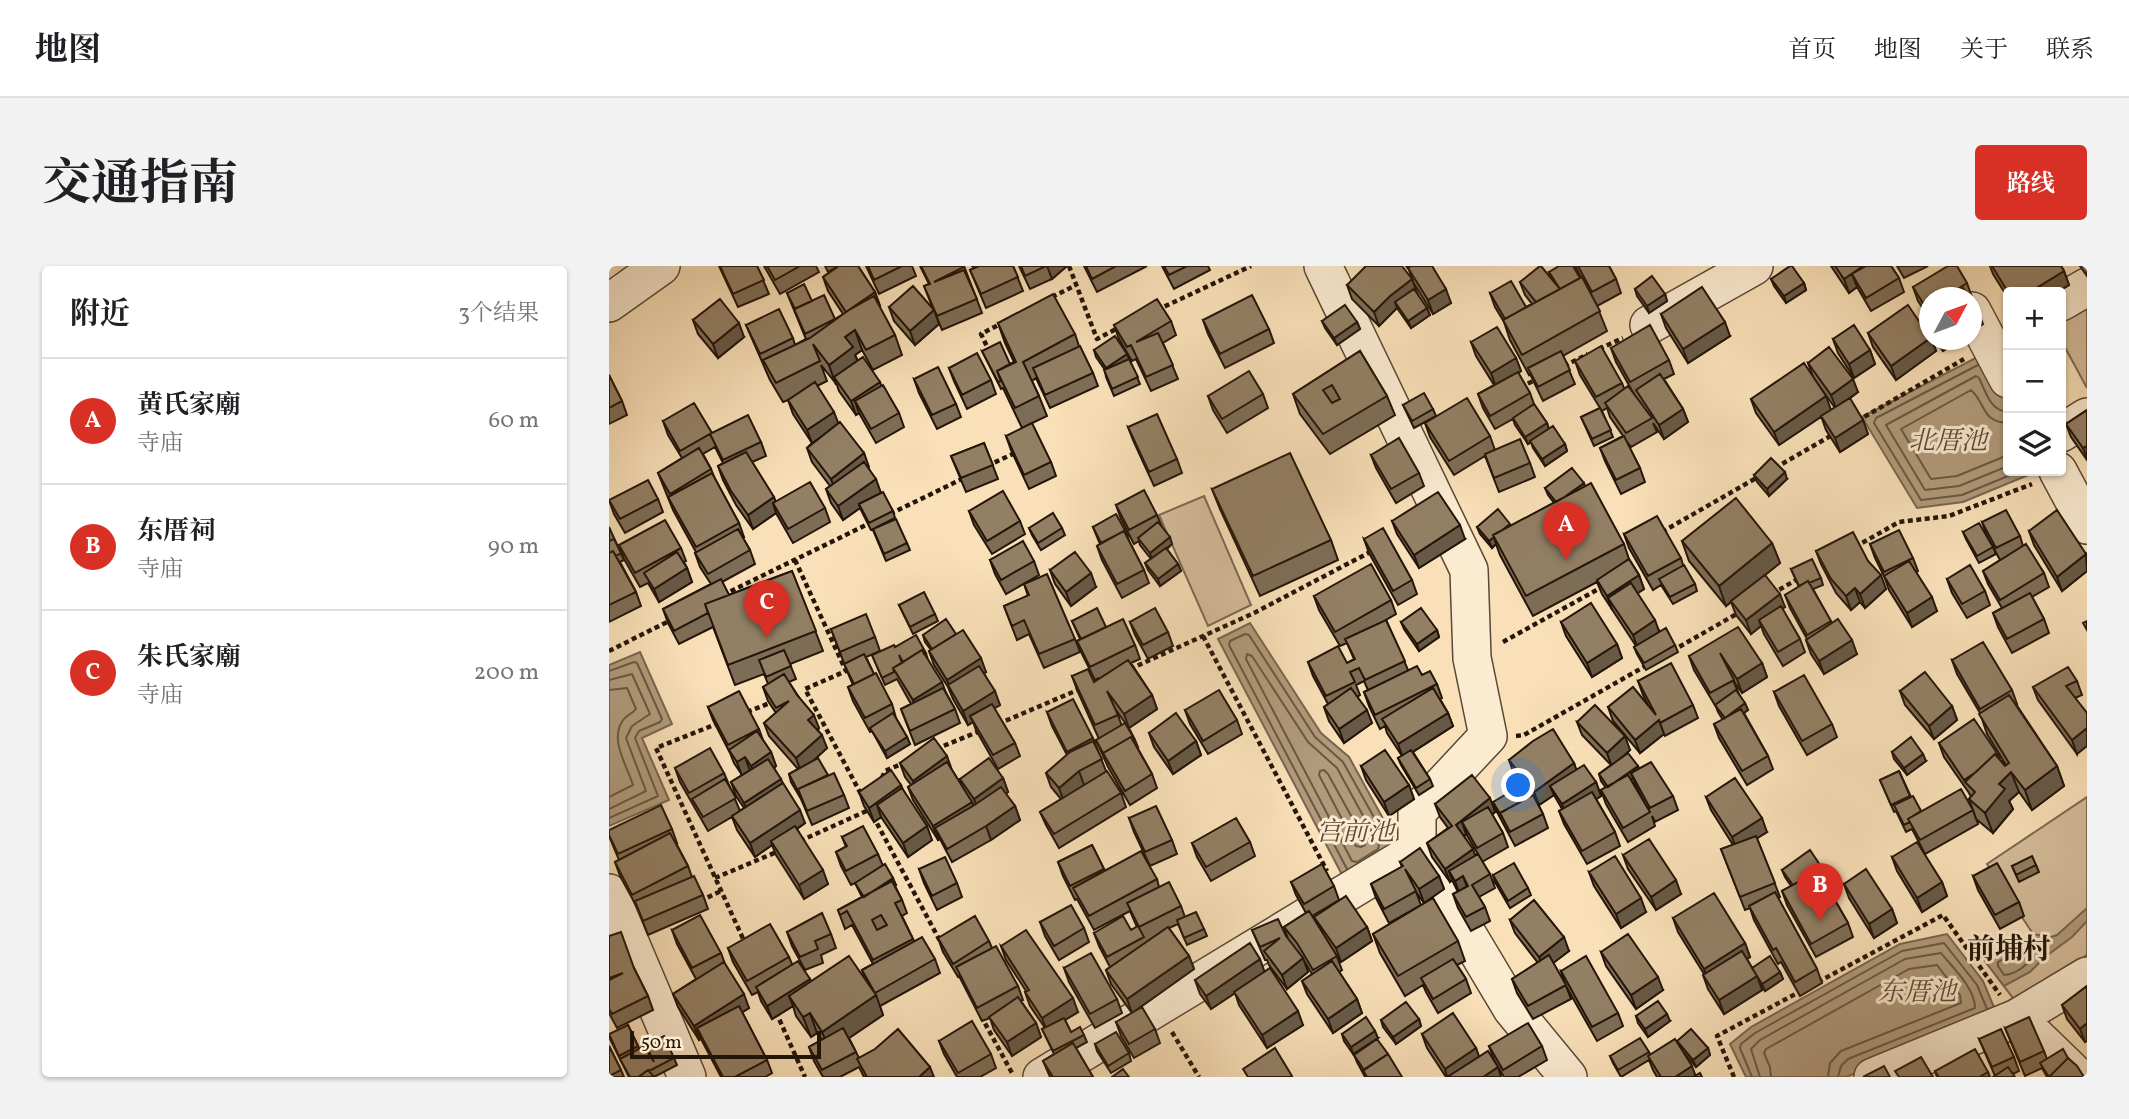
<!DOCTYPE html>
<html lang="zh">
<meta charset="utf-8">
<style>
body{margin:0;font-family:Vollkorn,"Noto Serif SC",serif;background:#f2f2f2;color:#202124}
.controls{position:absolute;right:21px;top:21px;display:grid;overflow:hidden;border-radius:7px;box-shadow:0 2px 5px #0004}
.controls button{width:63px;height:63px;display:grid;place-items:center;padding:0;border:0;border-bottom:2px solid #e0e0e0;background:#fff;color:#202124;font:35px sans-serif}
.compass{position:absolute;left:1310px;top:21px;width:63px;height:63px;border-radius:50%;background:#fff;box-shadow:0 2px 5px #0004;rotate:49deg}
.scale{position:absolute;left:21px;bottom:18px;width:191px;box-sizing:border-box;padding-left:7px;border:4px solid #241509;border-top:0;font-size:19px;line-height:24px;white-space:nowrap;color:#241509;-webkit-text-stroke:5px #fbebd1;paint-order:stroke}
.you{position:absolute;left:910px;top:520px;width:24px;height:24px;margin:-18px;border:5px solid #fff;border-radius:50%;background:#1a73e8;box-shadow:0 0 0 10px #1a73e833}
.badge{display:grid;place-items:center;width:46px;height:46px;border-radius:50%;background:#d93025;color:#fff;font-size:23px;font-weight:700}
.pin{position:absolute;translate:-50% -58px;filter:drop-shadow(0 2px 4px #0008)}
.pin::after{content:'';position:absolute;top:37px;width:24px;height:21px;background:inherit;clip-path:polygon(0 0,100% 0,50% 100%)}
.list{margin:0;padding:0;list-style:none}
h2{display:flex;justify-content:space-between;align-items:center;height:91px;margin:0;padding:0 28px;font-size:30px}
h2 small{font-size:23px;font-weight:400;color:#757577}
.list li{display:grid;grid-template-columns:46px 1fr auto;gap:21px;align-items:center;box-sizing:border-box;height:126px;padding:0 28px;border-top:2px solid #e0e0e0}
.list b{display:block;font-size:26px;white-space:nowrap}
.list p{margin:0;font-size:23px;white-space:nowrap;color:#757577}
.list em{font-size:23px;font-style:normal;color:#757577}
.icon{flex:none;width:38px;height:38px;fill:none;stroke:currentColor;stroke-width:2;stroke-linecap:round;stroke-linejoin:round}
.map{position:relative;flex:none;width:1478px;height:811px;overflow:hidden;border-radius:7px}
header{display:flex;align-items:center;gap:42px;box-sizing:border-box;height:98px;padding:0 35px;background:#fff;border-bottom:2px solid #e0e0e0}
header strong{font-size:33px}
nav{display:flex;gap:38px;margin-inline-start:auto;font-size:24px}
.intro{display:flex;align-items:center;justify-content:space-between;box-sizing:border-box;height:168px;padding:0 42px}
h1{margin:0;font-size:49px}
.button{padding:18px 32px;border-radius:7px;background:#d93025;color:#fff;font-size:24px;font-weight:700}
main{display:flex;gap:42px;padding:0 42px}
aside{flex:1;background:#fff;border-radius:7px;box-shadow:0 2px 5px #0004}
.map>svg:first-child{display:block}
.green{fill:#d5bd9a;stroke:#7c6952;stroke-width:2}
.water{fill:#b19b7c;stroke:#79654e;stroke-width:2}
.lines{fill:none;stroke-linecap:round;stroke-linejoin:round}
.shore{stroke:#6a5842;stroke-width:2}
.minor-casing{stroke:#594835;stroke-width:40}
.path{stroke:#241509;stroke-width:4.5;stroke-dasharray:5 3.5;stroke-linecap:butt}
.minor{stroke:#fbebd1;stroke-width:37}
.wall{fill:#7e6d56;stroke:#241509;stroke-width:2;fill-rule:evenodd}
.shaded-wall{fill:#675946;stroke:#241509;stroke-width:2}
.building{fill:#937f64;stroke:#241509;stroke-width:2;fill-rule:evenodd}
.labels{text-anchor:middle;dominant-baseline:central;stroke-width:6;stroke-linejoin:round;paint-order:stroke}
.water-label{font-size:26px;font-style:italic;fill:#5c4b37;stroke:#fbebd1}
.quarter-label{font-size:28px;font-weight:bold;fill:#241509;stroke:#fbebd1}
</style>
<header>
<strong>地图</strong>
<nav><a>首页</a><a>地图</a><a>关于</a><a>联系</a></nav>
</header>
<div class="intro"><h1>交通指南</h1><a class="button">路线</a></div>
<main>
<aside>
<h2>附近<small>3个结果</small></h2>
<ul class="list">
<li><span class="badge">A</span><div><b>黄氏家廟</b><p>寺庙</p></div><em>60 m</em></li>
<li><span class="badge">B</span><div><b>东厝祠</b><p>寺庙</p></div><em>90 m</em></li>
<li><span class="badge">C</span><div><b>朱氏家廟</b><p>寺庙</p></div><em>200 m</em></li>
</ul>
</aside>
<div class="map">
<svg width="1478" height="811" viewBox="0 0 1478 811">
<rect width="100%" height="100%" fill="#f9e0b8"/>
<filter id="stains"><feTurbulence type="fractalNoise" baseFrequency=".00286" numOctaves="4"/><feColorMatrix values="0 0 0 0 .2 0 0 0 0 .09 0 0 0 0 .02 0 0 0 .5 -.17"/></filter>
<radialGradient id="worn" r=".72"><stop offset=".6" stop-color="#630" stop-opacity="0"/><stop offset="1" stop-color="#630" stop-opacity=".3"/></radialGradient>
<path class="green" d="M1478,32V122L1452,74V47Z
M595,230L642,339L599,360L550,249Z
M1478,531V688L1463,706L1413,744L1376,695L1424,668L1378,598Z"/>
<path class="water" d="M1376,87L1399,137V205H1429L1354,236L1308,242L1253,151Z
M641,357L712,467L740,491L793,587L739,620L609,373Z
M31,386L63,458L33,472L60,534L0,560V399Z
M1478,642V655L1463,671L1436,691L1421,706L1395,720L1376,695L1424,668L1442,671L1448,669Z
M1338,668L1374,715L1387,746L1371,758L1237,811H1137L1121,778L1142,761L1291,678Z"/>
<g class="lines">
<path class="shore" d="M1369,99L1267,152L1265,157L1312,234L1353,229L1411,205
M1399,146C1381,145 1377,126 1370,112L1367,110L1277,159L1316,224L1350,220L1399,200
M1399,157C1372,156 1377,137 1362,124L1292,163L1322,213L1348,210L1399,189
M638,388L643,390L699,476L728,502L770,579L769,583L748,596L743,595L637,393Z
M0,405L25,396L28,397L53,453L51,456L30,465L26,472L49,530L0,552
M0,414L23,408L41,448L23,460L17,472L37,525L0,543
M0,424L18,422L27,443C24,447 18,449 14,454C0,474 18,499 24,519L0,531
M711,505L715,504L719,508L756,575V579L752,581L747,580L710,509Z
M738,603L620,379L621,375L636,368L640,369L706,471L734,496L780,578
M1425,676L1435,677L1436,682C1422,692 1412,708 1395,709L1389,700V696Z
M1143,811L1131,782L1132,778L1146,767L1293,685L1335,677L1368,719L1378,743
M1151,811L1142,783L1151,774L1296,693L1332,687C1344,702 1366,722 1366,742L1239,793L1232,800L1229,811
M1162,811L1161,801L1155,787L1157,783L1300,703L1328,699L1351,729L1352,737L1232,785L1221,797L1219,811"/>
<g class="minor-casing">
<path id="minor" d="M714,0L860,304L863,392L879,470L808,546V584
M1452,36L1478,21
M0,37L52,0
M1363,45L1399,113
M1040,59L1145,0
M1452,167L1478,151
M1449,205L1478,259
M0,627L78,811
M1408,752L1469,811
M433,811L808,584L903,743L959,811
M1264,811L1408,752L1478,710"/>
</g>
<path class="path" d="M460,0L488,73L511,61
M443,31L467,19
M548,44L642,0
M990,83L1014,72
M381,87L372,68L395,56
M955,100L979,88
M911,121L929,113
M1248,155L1355,93
M378,200L408,186
M1166,202L1225,168
M281,248L355,212
M1053,266L1149,211
M1246,281L1290,256L1340,250L1423,218
M186,294L237,405L196,423L253,530
M1163,328L1192,311
M114,329L263,256
M594,370L718,605
M894,376L993,321
M0,385L62,354
M1063,385L1131,346
M521,403L645,347L765,284
M138,446L166,435
M110,457L47,482L136,677
M389,458L471,423
M907,470L915,469L1040,398
M327,483L371,465
M273,512L276,505L297,496
M264,550L331,675
M191,575L262,543
M106,612L170,585
M91,635L112,625
M1209,716L1334,649L1391,729
M167,746L196,811
M372,750L403,807
M563,766L590,811
M1125,811L1108,770L1192,725"/>
<use href="#minor" class="minor"/>
</g>
<path class="wall" d="M110,0H148L160,28L129,41Z
M155,0H207L210,6L171,28Z
M216,0H249L266,26L271,40L270,41L286,69L293,89L264,104L253,84L246,89L249,95L273,120L290,147L295,161L267,177L250,147L247,149L230,125L228,119L212,99L218,115L208,120L229,157L255,187L259,201L272,227L284,245L286,252L268,261L298,277L301,284L277,295L264,264H262L251,242L234,254L222,237L217,223L221,220L203,196L198,182L203,177L184,148L179,134L174,136L161,114L137,59L184,72L186,79L197,73L178,27L203,35L226,53L234,48L219,25L214,11L230,0L219,6Z
M257,0H303L307,10L270,28Z
M311,0H355L373,47L333,64L328,52L330,58L306,79L285,55L280,41L324,43L315,20L320,18Z
M363,0H404L414,25L377,42L361,4L365,2Z
M410,0H458L443,13L421,23Z
M475,0H538L488,26Z
M553,0H599L601,4L565,23Z
M797,0H823L842,37L824,48L804,16L800,4Z
M966,0H1000L1007,13L1012,27L988,40L998,65L954,90L966,118L934,135L921,108L920,109L901,74L895,56L886,41L881,27L917,41L923,38L916,29L911,16L942,12L940,6L971,12L972,11Z
M1222,0H1282L1290,12L1295,26L1262,45L1248,21L1240,27Z
M1288,0H1319L1295,12Z
M1381,0H1452L1455,5L1460,19L1448,26H1399V32L1384,8Z
M1471,0H1478V10Z
M1162,13L1195,17L1197,24L1177,37L1165,20Z
M1358,17L1363,31L1362,32H1320V65L1314,49L1317,47L1309,35L1304,21Z
M738,19L808,27L821,49L802,62L788,42L770,60L743,33Z
M1026,23L1056,28L1058,35L1040,47L1028,30Z
M1052,48L1121,70L1079,97L1057,62Z
M84,54L135,71L109,92L89,68Z
M594,54L660,63L665,77L616,102L599,68Z
M562,55L567,69L554,77L569,113L542,125L527,93L523,95L510,73L505,59Z
M713,55L748,56L751,63L728,79L716,62Z
M389,57L466,68L470,80L484,107L489,120L441,142L427,112L423,115L430,130L438,150L413,162L394,122L392,123L373,85L401,98L405,96L396,77Z
M1259,67L1323,74L1327,85L1287,114L1264,81Z
M1224,73L1261,84L1266,98L1245,112L1229,87Z
M1326,74H1351L1334,85Z
M862,76L907,92L912,105L909,107L921,127L925,138L938,157L940,163L956,178L958,185L936,200L924,182L922,176L919,178L906,159L904,153L886,163L874,142L869,128L885,119L867,90Z
M1002,82L1060,94L1065,108L1055,113L1074,143L1079,156L1055,173L1044,157L1048,166L1022,181L1017,175L1031,202L1036,216L1012,228L996,195L991,182L1014,170L1001,151L998,142L993,145L1004,171L985,180L972,151L991,142L971,109L966,95L1013,117L1015,122L1026,130L1007,96Z
M485,84L518,88L531,118L505,130L497,111L496,104L487,91Z
M751,85L778,130L786,149L721,188L691,148L684,128Z
M1199,97L1249,126L1240,133L1254,154L1259,168L1231,186L1217,164L1212,150L1226,142L1206,114L1222,144L1170,179L1147,147L1142,133L1204,111Z
M340,102L382,114L387,128L358,143L345,115Z
M0,109L13,135L18,149L0,158Z
M305,113L347,138L352,151L328,163L310,127Z
M654,128L659,142L618,167L604,144L599,130Z
M794,139L824,143L827,150L805,162Z
M1478,144V194L1462,171L1457,158Z
M54,155L103,167L152,176L157,190L143,196L167,236L216,242L221,256L184,277L167,247L144,263L127,239L114,214L109,200L114,197L106,181L94,188L102,203L106,213L130,257L135,271H133L141,284L146,298L113,316L120,329L183,305L214,385L181,398L187,413L180,416L210,462L209,464L218,482L206,493L235,529L240,542L203,559L192,533L182,516L180,508L189,503L160,470L155,457L167,447L159,435L154,421L159,418L155,408L126,419L104,361L70,378L59,357L54,343L102,318L91,301L86,287L87,286L64,244L49,207L73,192L59,169Z
M816,157L881,170L886,184L921,197L926,211L890,226L876,190L845,209L821,171Z
M519,161L568,193L573,207L545,220L524,174Z
M397,170L442,196L447,210L420,223L402,184Z
M375,177L389,213L357,226L342,190Z
M762,189L810,207L815,220L787,237L767,202Z
M1145,209L1178,213L1160,230L1148,216Z
M976,221L1015,278L1020,293L1030,309L1035,323L1028,327L1051,366L1066,379L1069,386L1037,404L1028,388L1025,381L1027,380L993,328L988,316L924,350L891,289L887,278L883,282L871,268L868,261L902,260L945,237L939,229L936,222Z
M603,223L722,274L729,294L651,330L611,243Z
M49,233L54,246L16,267L5,248L0,234Z
M507,239L548,249L553,261L563,278L558,283L569,298L572,305L551,320L539,304L536,297L542,293L531,279L530,275L525,278L512,253Z
M360,245L411,255L416,268L383,288L365,259Z
M783,255L856,273L810,302L788,268Z
M1373,256L1411,270L1414,280L1435,307L1440,321L1423,331L1435,353L1440,367L1403,387L1389,361L1384,347L1393,342L1379,318L1374,305L1391,294L1378,270Z
M0,261L15,294L11,296L27,326L32,340L0,356Z
M484,261L518,268L520,275L535,304L540,317L513,332L493,294L488,280L491,278Z
M420,262H453L456,269L432,284L423,269Z
M1420,265L1478,290V305L1453,325L1425,279Z
M1354,266L1384,281L1387,288L1370,297L1357,273Z
M1015,268L1072,292L1074,299L1086,318L1088,325L1064,338L1052,319L1044,324L1020,282Z
M755,273L803,314L808,328L789,339L760,287Z
M1073,275L1163,277L1171,297L1156,309L1176,341L1173,343L1191,373L1196,386L1174,400L1155,368L1152,360L1142,368L1127,349L1122,336L1117,340L1080,295Z
M1261,278L1304,292L1309,305L1307,306L1328,345L1303,361L1280,324L1275,310L1266,292Z
M10,279L72,282L77,295L75,296L78,302L83,316L50,336L39,317L31,321L15,293Z
M1207,285L1259,295L1277,323L1256,342L1251,336L1242,344L1227,327L1212,298Z
M381,294L425,295L430,309L397,328L386,308Z
M1182,303L1212,312L1214,319L1204,323L1223,358L1248,388L1215,408L1202,388L1197,374L1198,373L1181,342L1176,329L1190,321Z
M441,304L487,321L462,340L446,318Z
M1338,313L1376,325L1381,339L1358,352L1343,327Z
M415,318L466,373L471,386L435,402L420,368L408,374L395,340L419,330Z
M705,330L782,334L787,348L777,354L799,404L813,409L828,418L833,432L831,433L839,447L844,460L804,486L821,513L824,520L810,529L792,499L789,492L793,490L778,467L776,460L771,463L760,440L755,426L759,424L755,415L747,419L751,429L748,431L763,457L735,477L720,455L715,441L719,438L704,410L699,396L738,397L745,393L738,377L731,380L710,344Z
M290,339L326,348L329,355L304,368Z
M463,355L497,361L526,379L531,393L522,397L543,429L548,443L520,462L526,474L529,481H528L543,508L548,522L521,539L499,501L487,474L490,473L468,424L463,410L485,416L490,412L486,414L473,388L468,375L471,373ZM507,444L516,457L513,460Z
M521,356L559,366L564,380L539,393L526,369Z
M792,356L828,364L830,371L810,385L795,363Z
M952,356L1008,378L1013,392L983,411L957,370Z
M222,363L266,371L271,385L257,391L265,408L283,438L287,452L298,471L301,478L278,492L263,465L261,466L244,435L239,421L244,419L238,405Z
M347,368L377,406L375,407L391,439L385,442L406,477L411,490L389,503L367,464L364,456L359,459L344,433L339,421L325,399L320,385L322,384L316,376L314,369Z
M286,381L317,387L319,394L346,443L351,457L306,479L292,443L302,438L288,413L276,419L263,389Z
M1080,390L1153,397L1158,411L1133,427L1124,414L1130,428L1139,444L1135,447L1159,490L1164,503L1138,519L1110,472L1105,458L1114,454L1109,446L1107,441L1085,404Z
M1343,394L1403,424L1408,438H1407L1448,500L1455,520L1423,544L1410,526L1400,535L1404,543L1384,567L1367,553L1360,533L1362,531L1360,527L1335,491L1330,477L1390,490L1391,494L1397,499L1378,468L1371,447L1348,408Z
M1029,415L1084,439L1089,452L1056,470L1055,468L1031,487L1004,455L999,441H1040L1034,429Z
M1468,415L1473,429L1466,432L1468,488L1429,434L1424,421Z
M1291,425L1343,440L1348,454L1325,473L1296,439Z
M1165,426L1223,458L1228,471L1198,489L1170,440Z
M99,441L150,463L154,474L162,486L167,500L165,502L196,557L188,563L219,618L195,633L167,589L163,579L146,591L128,564L123,551L99,565L71,516L66,502L115,507L131,545L135,542L127,530L122,516L133,509L125,497L121,487L104,454Z
M576,444L628,454L633,468L599,488L581,458Z
M438,446L484,472L497,505L512,527L517,541L450,582L437,559L431,546L452,533L442,521L437,507L458,489L443,460Z
M968,456L1021,484L1012,492L1029,500L1030,503L1064,530L1069,544L1046,556L1043,550L1046,560L1019,576L997,538L992,524L997,522L992,515L990,508L1002,499L973,469ZM1024,512L1027,520L1035,536L1022,514Z
M540,467L587,475L592,489L564,508L545,481Z
M1283,486L1317,495L1298,509L1285,493Z
M900,494L965,497L967,504L987,516L992,530L987,533L1006,566L1011,580L978,598L955,558L950,545L953,543L945,529L930,539L928,536L934,548L939,562L906,580L887,544L884,536L913,535L922,530L905,508Z
M291,497L343,504L354,522L351,513L394,512L399,526L397,528L406,540L411,554L382,574L343,596L331,573L329,574L304,534L299,521L302,519L296,511Z
M752,500L800,519L805,533L780,550L757,514Z
M1290,505L1302,531L1312,545L1364,544L1369,558L1316,588L1303,563L1297,566L1287,545L1285,546L1271,514Z
M292,519L294,524L323,574L299,591L272,551L265,556L255,540L250,526Z
M1097,531L1158,566L1148,572L1171,631L1169,632L1208,703L1213,717L1191,730L1172,696L1169,698L1145,654L1141,642L1136,644L1112,583L1124,579L1102,544Z
M826,538L886,546L883,549L894,567L899,581L873,596L881,608L886,622L870,631L876,641L881,655L862,665L849,642L844,628L849,626L843,614L841,616L823,591L818,577L839,562L831,551ZM857,568L869,588L866,589L855,570Z
M520,552L563,574L568,588L541,600L525,566Z
M63,563L68,577H67L79,600L83,611L94,629L99,643L39,669L29,643L11,610L6,596L10,594L0,570Z
M233,571L269,588L274,600L287,619L286,620L293,634L298,647L293,650L305,675L326,693L331,707L271,740L274,749L240,772L250,792L325,811H255L250,801L231,811H214L205,795L200,781L213,774L208,767L202,771L187,750L184,740L163,753L152,735L149,726L143,729L124,696L119,682L180,691L183,698L201,713L202,716L256,714L253,704L264,698L243,659L236,663L229,644L253,631L246,617L242,619L232,600L227,586L237,581Z
M641,576L646,590L602,615L588,591L583,577Z
M483,579L496,605L548,613L550,621L572,640L576,651L595,663L598,670L578,679L569,658L560,662L580,690L585,703L523,747L502,718L497,704L501,701L490,680L485,667L522,664L528,661L521,645L485,664L468,633L466,634L454,610L449,596Z
M1014,589L1072,628L1047,644L1019,603Z
M1283,591L1333,616L1338,630L1313,646L1288,605Z
M791,596L830,610L835,623L815,637L807,626L812,639L849,675L856,695L848,699L857,713L862,727L829,747L817,726L814,719L796,730L771,687L764,668L812,639L780,657L767,632L762,618L793,601Z
M1427,599L1430,606L1410,616L1403,600Z
M1213,602L1216,609L1213,611L1239,657L1244,671L1207,691L1178,639L1173,625L1182,620L1176,611L1173,604Z
M310,603L348,617L353,631L328,644L315,617Z
M980,606L1037,646L1012,662L985,620Z
M884,609L919,622L922,629L901,642L886,616Z
M1364,610L1410,636L1415,650L1391,663L1369,624Z
M682,616L725,620L730,634L703,650L708,659L705,651L758,661L763,675L732,696L728,691L733,704L730,706L748,733L753,747L724,767L698,728L693,715L703,708L694,693L699,706L678,723L660,699L658,694H656L643,664L677,670L679,673L675,661L697,647L687,629Z
M1235,618L1283,643L1288,657L1265,672L1240,632Z
M1064,652L1136,677L1141,691L1138,693L1143,702L1171,706L1174,713L1156,725L1150,716L1153,724L1115,748L1099,723L1094,709L1095,708L1069,666Z
M901,654L960,685L944,697L956,718L952,705L1009,747L1014,760L988,775L957,720L962,733L924,753L908,727L903,713L929,697L906,667Z
M431,656L475,662L480,676L450,694L436,670Z
M63,664L112,687L116,698L140,742L133,746L158,794L163,807L156,811H112L92,773L90,774L69,741L64,728L87,713L68,678Z
M178,666L222,668L227,682L212,689L214,697L196,704L183,680Z
M0,670L25,702L39,730L44,744L8,762L0,747Z
M329,672L380,675L383,682L409,720L414,734L412,735L427,757L432,771L403,790L385,764L381,752L373,755L350,710L349,711L334,686Z
M392,680L469,746L456,754L462,766L475,769L478,776L467,782L484,811H441L434,795L445,788L433,763L436,762L421,740L416,726L417,725L397,694Z
M992,686L1054,724L1027,743L997,700Z
M455,702L508,733L513,747L486,762L460,716Z
M656,706L694,759L658,782L630,739L626,727L602,743L591,728L586,714Z
M1478,720V775L1476,776L1458,753L1453,739Z
M1027,750L1061,755L1039,771L1029,757Z
M810,753L812,760L787,778L774,761L772,754Z
M507,756L546,763L551,777L525,792L512,770Z
M19,759L30,782L42,792H65L68,799L45,811H20L0,771Z
M1396,762L1435,785L1438,793L1459,792L1475,811H1438L1433,802L1416,810Z
M733,768L769,772L744,788L735,775Z
M813,768L867,782L870,791L889,801L892,811H837L818,782Z
M1370,773L1405,791L1410,805L1404,808L1386,810Z
M330,775L382,788L387,802L371,811H348L335,788Z
M1068,775L1099,782L1101,789L1087,801L1075,787L1086,809L1093,811H1048L1044,804L1040,794L1012,811L1004,797L1001,790L1040,786L1041,789L1069,778Z
M486,778L520,787L522,795L502,807L488,785Z
M0,780L12,804L15,811H0Z
M880,780H933L938,794L909,811H895L885,794Z
M745,789L793,811H756L748,796Z
M1326,805L1379,806L1381,811H1328Z"/>
<path class="shaded-wall" d="M438,0H458L443,13Z
M1254,0H1279L1243,8L1248,21L1240,27L1235,13Z
M1455,5L1460,19L1448,26H1421Z
M803,13L808,27L786,36L788,42L770,60L765,46L781,30Z
M1195,17L1197,24L1177,37L1175,30Z
M837,23L842,37L824,48L819,34Z
M266,26L271,40L242,59L237,46Z
M1056,28L1058,35L1040,47L1038,40Z
M818,42L821,49L802,62L799,55Z
M325,44L330,58L306,79L301,65Z
M1369,45L1374,58L1362,66V49Z
M748,56L751,63L728,79L725,72Z
M1116,56L1121,70L1079,97L1074,83Z
M130,57L135,71L109,92L104,78Z
M246,64L253,84L246,89L251,101L225,111L227,119L220,99L236,71Z
M1320,73L1323,74L1327,85L1287,114L1282,100Z
M1330,74H1351L1334,85Z
M1261,84L1266,98L1245,112L1240,98Z
M518,88L521,95L499,109L497,102Z
M907,92L912,105L887,121L882,107Z
M1244,113L1249,126L1227,142L1222,129Z
M271,116L276,129L246,135L250,147L247,149L242,135Z
M1217,130L1222,144L1170,179L1165,166Z
M1074,143L1079,156L1055,173L1050,159Z
M225,146L230,159L203,177L198,164Z
M1254,154L1259,168L1231,186L1226,172Z
M938,157L940,164L919,178L916,171Z
M956,178L958,185L936,200L933,193Z
M1478,180V193L1474,182Z
M255,187L260,201L227,226L222,213Z
M1176,206L1178,213L1160,230L1158,223Z
M267,213L272,227L250,238L251,242L234,254L229,240Z
M975,217L977,224L947,237Z
M165,231L170,245L164,237L167,247L144,263L139,249Z
M851,259L856,273L810,302L805,289Z
M561,271L563,278L543,294L541,287Z
M885,271L887,278L883,282L880,275Z
M1163,277L1171,297L1117,340L1110,320Z
M1477,288L1478,305L1453,325L1448,311Z
M569,298L572,305L551,320L549,313Z
M78,302L83,316L50,336L45,323Z
M482,307L487,321L462,340L457,326Z
M1030,309L1035,323L1006,342L999,332L1003,344L998,330Z
M1272,309L1277,323L1256,342L1251,328Z
M1246,322L1251,336L1242,344L1237,330Z
M1171,328L1176,341L1153,359L1150,354L1152,360L1142,368L1137,354Z
M1323,331L1328,345L1303,361L1298,347Z
M1046,354L1051,368L1029,383L1024,369Z
M828,364L830,371L810,385L808,378Z
M1243,374L1248,388L1215,408L1210,395Z
M1008,378L1013,392L983,411L978,397Z
M372,392L377,406L343,428L338,414Z
M1153,397L1158,411L1133,427L1128,413Z
M333,416L338,430L309,448L304,434Z
M386,425L391,439L364,455L361,450L364,456L359,459L354,445Z
M543,429L548,443L520,462L515,448Z
M1136,437L1139,444L1118,459L1116,452Z
M1343,440L1348,454L1325,473L1320,460Z
M758,444L763,457L735,477L730,463Z
M839,447L844,460L794,492L789,478Z
M205,449L210,462L204,467L199,454Z
M1050,454L1055,468L1031,487L1026,474Z
M1478,462V480L1468,488L1463,474Z
M213,469L218,482L192,506L187,492Z
M1016,470L1021,484L1003,501L998,487Z
M298,471L301,478L278,492L276,485Z
M587,475L592,489L564,508L559,495Z
M162,486L167,500L147,514L142,500Z
M1314,488L1317,495L1298,509L1295,502Z
M338,490L343,504L309,528L304,515Z
M136,491L141,505L133,510L128,496Z
M965,497L970,511L941,520L945,529L930,539L925,526Z
M1029,500L1031,507H1022L1024,512L1002,528L999,521Z
M1448,500L1455,520L1423,544L1416,524Z
M470,505L475,519L455,536L450,522Z
M1402,506L1410,526L1400,535L1404,543L1384,567L1376,547L1390,518Z
M394,512L399,526L370,547L365,533Z
M172,513L177,527L140,551L135,537Z
M987,516L992,530L958,552L953,538Z
M292,519L297,533L268,539L272,551L265,556L260,542Z
M800,519L805,533L780,550L775,536Z
M881,532L886,546L859,567L853,556L857,568L852,572L847,559Z
M363,536L368,549L326,562L331,573L329,574L324,560Z
M406,540L411,554L382,574L377,560Z
M191,544L196,557L164,579L162,575L163,579L146,591L141,577Z
M1153,552L1158,566L1128,585L1123,571Z
M318,560L323,574L299,591L294,577Z
M864,583L869,597L840,605L843,614L841,616L836,603Z
M1213,602L1216,609L1188,628L1186,621Z
M214,604L219,618L195,633L190,619Z
M830,610L835,623L815,637L810,623Z
M854,610L859,624L851,629L846,615Z
M284,612L287,619L257,638L255,631Z
M1067,614L1072,628L1047,644L1042,631Z
M1333,616L1338,630L1313,646L1308,632Z
M1032,632L1037,646L1012,662L1007,648Z
M1283,643L1288,657L1265,672L1260,658Z
M758,661L763,675L732,696L727,682Z
M955,671L960,685L935,704L930,691Z
M1136,677L1141,691L1100,716L1095,703Z
M580,690L585,703L523,747L518,733Z
M694,692L699,706L678,723L673,709Z
M651,693L656,707L602,743L597,730Z
M1171,706L1174,713L1156,725L1153,718Z
M1148,710L1153,724L1115,748L1110,734Z
M1049,711L1054,724L1027,743L1022,729Z
M201,713L206,726L180,730L184,740L163,753L158,740Z
M135,728L140,742L93,772L88,762L92,773L90,774L85,760Z
M267,729L274,749L221,785L213,766Z
M464,732L469,746L438,765L433,752Z
M748,733L753,747L724,767L719,753Z
M689,745L694,759L658,782L653,769Z
M201,747L208,767L202,771L194,751Z
M1058,748L1061,755L1039,771L1036,763Z
M810,753L812,760L787,778L784,771Z
M427,757L432,771L403,790L398,776Z
M1478,757V775L1476,776L1471,763Z
M766,765L769,772L744,788L742,781Z
M867,782L872,796L838,811L836,803Z
M1099,782L1101,789L1087,801L1084,794Z
M1083,800L1087,811H1066Z
M321,801L325,811H310Z
M889,801L892,811H874Z"/>
<path class="building" d="M111,0H148L155,14L124,28Z
M158,0H191L166,14Z
M230,0H249L266,26L237,46L214,11Z
M259,0H293L265,14Z
M312,0H355V1L325,16L355,4L368,33L328,50L315,20L321,18Z
M370,0H404L409,11L372,28L361,4Z
M412,0H437L416,10Z
M477,0H507L483,13Z
M555,0H578L560,9Z
M757,0H793L803,13L781,30L765,46L738,19Z
M802,0H823L837,23L819,34L799,2Z
M931,0H932L951,23L927,36L911,16Z
M950,0H964L971,12L951,23L940,6Z
M969,0H1000L1007,13L983,26Z
M1181,0H1183L1195,17L1175,30L1162,13Z
M1226,0H1254L1235,13Z
M1257,0H1282L1290,12L1257,32L1243,8Z
M1339,0H1348L1358,17L1334,32H1320V40L1317,42L1304,21Z
M1383,0H1452L1455,5L1421,26H1399Z
M1043,10L1056,28L1038,40L1026,23Z
M973,11L991,45L913,89L894,54Z
M902,15L917,41L896,53L881,27Z
M195,18L203,35L186,43L178,27Z
M304,20L325,44L301,65L280,41Z
M1093,21L1116,56L1074,83L1052,48Z
M1354,22L1360,32H1340Z
M805,23L818,42L799,55L786,36Z
M444,28L466,68L414,96L430,130L406,142L388,105L407,96L389,57Z
M215,29L226,53L196,68L185,43Z
M643,29L660,63L611,88L594,54Z
M265,30L286,69L257,84L246,64L236,71L244,81L220,99L204,78L211,95L167,117L154,94L201,72L240,44Z
M111,33L130,57L104,78L84,54Z
M548,33L562,55L527,76L549,67L564,99L537,111L522,79L518,81L505,59Z
M1362,35L1369,45L1362,49Z
M736,39L748,56L725,72L713,55Z
M1299,39L1320,70V73L1282,100L1259,67Z
M170,43L184,72L151,88L137,59Z
M1320,45V59L1314,49Z
M1041,59L1060,94L1021,116L1002,82Z
M1245,59L1261,84L1240,98L1224,73Z
M888,61L907,92L882,107L862,76Z
M506,70L518,88L497,102L485,84Z
M391,76L401,98L388,105L392,115L389,116L373,85Z
M471,80L484,107L436,129L424,102Z
M992,80L1013,117L987,131L966,95Z
M1220,81L1244,113L1222,129L1199,97Z
M751,85L778,130L714,168L684,128ZM723,119L731,133L723,137L714,124Z
M952,85L961,104L929,121L919,102Z
M368,87L382,114L353,129L340,102Z
M254,91L271,116L242,135L225,111Z
M520,93L529,111L503,123L495,104Z
M1195,97L1217,130L1165,166L1142,133Z
M329,101L347,138L323,149L305,113Z
M640,105L654,128L613,153L599,130Z
M909,106L921,127L881,150L869,128Z
M1051,108L1074,143L1050,159L1027,124Z
M0,109L13,135L0,142Z
M206,116L225,146L198,164L179,134Z
M274,119L290,147L262,163L246,135Z
M1019,120L1043,152L1017,167L996,137Z
M815,127L824,143L803,155L794,139Z
M858,132L881,170L840,195L816,157Z
M1241,132L1254,154L1226,172L1212,150Z
M85,137L103,167L139,149L152,176L114,194L101,168L71,185L54,155Z
M925,138L938,157L916,171L904,152Z
M991,142L1002,164L983,173L972,151Z
M1478,144V180L1474,182L1457,158Z
M548,148L568,193L540,206L519,161Z
M231,156L255,187L222,213L198,182Z
M423,157L442,196L415,209L397,170Z
M944,160L956,178L933,193L921,175Z
M1015,170L1031,202L1007,214L991,182Z
M790,172L810,207L782,223L762,189Z
M911,173L921,197L885,212L876,188Z
M375,177L384,199L352,212L342,190Z
M90,182L102,203L61,228L49,207Z
M137,186L165,231L139,249L122,225L109,200Z
M681,187L722,274L644,310L603,223Z
M1162,192L1176,206L1158,223L1145,209Z
M255,196L267,213L229,240L217,223Z
M963,202L975,217L954,232L947,236L936,222Z
M103,207L130,257L87,281L59,231Z
M39,214L49,233L11,253L0,234Z
M201,216L216,242L179,263L164,237Z
M982,217L1015,278L917,330L884,269Z
M535,224L548,249L520,264L507,239Z
M394,225L411,255L378,275L360,245Z
M274,226L284,245L260,257L250,238Z
M829,226L851,259L805,289L783,255Z
M1127,232L1163,277L1110,320L1073,275Z
M889,243L901,258L892,265L884,269L885,271L880,275L868,261Z
M1397,244L1411,270L1387,282L1373,256Z
M1448,244L1477,288L1448,311L1420,265Z
M444,247L453,262L429,277L420,262Z
M507,248L518,268L517,269L515,265L492,277L484,261Z
M1048,250L1072,292L1039,310L1015,268Z
M287,253L298,277L275,288L264,263Z
M56,254L72,282L26,307L10,279Z
M549,256L561,271L541,287L529,272Z
M1370,257L1384,281L1368,290L1354,266Z
M774,262L803,314L784,325L755,273Z
M129,263L141,284L99,308L86,287Z
M1290,264L1304,292L1275,306L1261,278Z
M515,265L535,304L508,318L488,280Z
M1244,266L1259,295L1272,309L1251,328L1246,322L1237,330L1222,313L1207,285Z
M5,273L12,287L7,290L4,285L0,287V275Z
M414,275L425,295L392,314L381,294Z
M1417,278L1435,307L1391,334L1374,305Z
M557,282L569,298L549,313L536,297Z
M4,285L27,326L0,339V287Z
M68,286L78,302L45,323L35,307Z
M466,286L482,307L457,326L441,304Z
M1020,293L1030,309L998,330L988,314Z
M1203,293L1212,312L1200,317L1199,315L1190,320L1182,303Z
M1300,295L1323,331L1298,347L1275,310Z
M762,298L782,334L726,366L705,330Z
M1075,299L1086,318L1061,331L1050,313Z
M1361,299L1376,325L1353,338L1338,313Z
M183,305L207,365L119,399L96,338Z
M438,308L466,373L430,388L415,354L403,360L395,340L420,329L415,318Z
M1156,309L1171,328L1137,354L1122,335Z
M112,313L120,329L96,338L99,347L65,365L54,343Z
M1199,315L1222,355L1198,369L1176,329Z
M1022,317L1046,354L1024,369L999,332Z
M315,326L326,348L301,361L290,339Z
M1421,327L1435,353L1398,373L1384,347Z
M982,337L1008,378L978,397L952,356Z
M1172,340L1191,373L1169,386L1150,354Z
M488,342L497,361L472,373L463,355Z
M546,342L559,366L534,379L521,356Z
M812,342L828,364L808,378L792,356Z
M257,348L266,371L231,386L222,363Z
M337,353L347,368L323,383L314,369Z
M514,353L526,379L481,401L468,375Z
M1229,353L1243,374L1210,395L1197,374Z
M777,354L796,395L756,414L750,402L741,406L746,416L717,430L699,396L729,380L738,397L746,393L736,373Z
M1478,355V364L1474,357Z
M1129,361L1153,397L1128,413L1111,387L1125,414L1101,427L1080,390Z
M1057,362L1066,379L1035,397L1025,381Z
M354,364L372,392L338,414L320,385Z
M307,369L317,387L315,388L313,384L294,396L290,389L293,397L284,402L285,406L273,412L263,389L285,379L286,381Z
M1374,376L1403,424L1371,443L1343,394Z
M175,384L182,400L157,411L150,394Z
M313,384L333,416L304,434L284,402Z
M255,388L265,408L245,418L235,398Z
M519,394L543,429L515,448L498,425L509,449L486,459L463,410L479,403L485,416Z
M1062,397L1084,439L1051,457L1050,454L1026,474L999,441L1024,421L1047,449L1029,415Z
M370,400L386,425L354,445L339,419Z
M808,400L813,409L821,405L828,418L766,449L755,426Z
M1459,401L1468,415L1457,420L1478,447V462L1463,474L1424,421Z
M1316,406L1343,440L1320,460L1291,425Z
M267,407L283,438L256,452L239,421Z
M175,408L188,429L205,449L199,454L213,469L187,492L155,457L180,435L167,442L154,421Z
M1195,409L1223,458L1193,475L1165,426Z
M334,422L346,443L301,465L292,443Z
M742,422L758,444L730,463L715,441Z
M824,422L839,447L789,478L773,453Z
M610,424L628,454L594,475L576,444Z
M1127,424L1136,437L1116,452L1106,439Z
M130,425L150,463L119,479L99,441Z
M1400,429L1448,500L1416,524L1402,506L1390,518L1396,523L1376,547L1360,533L1366,526L1356,516L1386,488L1396,500L1400,497L1370,448Z
M464,433L484,472L458,486L438,446Z
M383,438L406,477L384,489L361,450Z
M986,439L1016,470L998,487L968,456Z
M1132,443L1159,490L1133,505L1105,458Z
M284,447L298,471L276,485L261,462Z
M567,447L587,475L559,495L540,467Z
M1365,453L1390,490L1388,491L1386,488L1367,506L1355,514L1330,477Z
M516,457L526,474L524,475L522,471L494,487L487,474Z
M944,463L965,497L925,526L900,494L924,475Z
M148,465L162,486L142,500L136,491L128,496L120,484Z
M522,471L543,508L516,525L494,487Z
M1302,471L1314,488L1295,502L1283,486Z
M325,472L338,490L304,515L291,497Z
M484,475L493,493L470,505L450,522L437,507L461,486Z
M101,482L115,507L80,527L66,502Z
M776,484L800,519L775,536L752,500Z
M802,484L821,513L807,522L789,492Z
M1019,487L1029,500L999,521L990,508Z
M209,492L219,509L189,523L190,527L180,508Z
M380,492L394,512L365,533L351,513Z
M159,493L172,513L135,537L122,516Z
M338,496L363,536L324,560L299,521Z
M1042,496L1064,530L1041,542L1022,507Z
M975,499L987,516L953,538L941,520Z
M282,504L292,519L260,542L250,526Z
M498,505L512,527L445,568L431,546Z
M1290,505L1301,530L1282,539L1271,514Z
M225,507L235,529L198,545L189,523Z
M863,509L881,532L847,559L864,583L836,603L818,577L843,560L826,538Z
M1019,509L1041,546L1014,562L992,524Z
M1126,512L1153,552L1123,571L1097,531Z
M116,513L127,532L94,551L83,533Z
M174,517L191,544L141,577L123,550Z
M392,521L406,540L377,560L338,583L326,562L364,540Z
M293,522L318,560L294,577L268,539Z
M906,523L913,535L891,547L893,551L884,536Z
M1352,523L1364,544L1311,574L1299,553Z
M983,526L1006,566L973,585L950,545Z
M924,529L934,548L901,566L891,547Z
M1304,530L1312,545L1299,553L1301,556L1295,559L1285,539Z
M52,539L63,563L9,588L0,569V564Z
M547,540L563,574L536,586L520,552Z
M879,541L894,567L868,582L853,556Z
M627,552L641,576L597,601L583,577Z
M186,560L214,604L190,619L162,575Z
M254,560L269,588L237,605L227,586L238,580L233,571Z
M61,567L79,600L23,629L6,596Z
M1147,570L1166,617L1131,631L1112,583Z
M1040,573L1067,614L1042,631L1014,589Z
M1308,576L1333,616L1308,632L1283,591Z
M483,579L495,603L461,620L449,596Z
M811,582L830,610L810,623L796,603L807,625L775,643L762,618L794,600L791,596Z
M1201,584L1213,602L1184,619L1173,604Z
M532,585L548,613L480,650L464,622Z
M869,588L881,608L863,619L876,641L857,651L844,628L859,620L854,610L846,615L840,605Z
M1006,590L1032,632L1007,648L980,606Z
M1423,590L1427,599L1407,609L1403,600Z
M336,591L348,617L323,630L310,603Z
M905,597L919,622L899,635L884,609Z
M1388,597L1410,636L1386,649L1364,610Z
M276,598L284,612L255,631L246,617Z
M713,598L725,620L695,638L682,616Z
M1257,603L1283,643L1260,658L1235,618Z
M1209,605L1239,657L1202,678L1173,625Z
M85,610L94,629L34,655L26,635Z
M283,615L293,634L286,637L304,673L264,694L238,645L231,649L229,644ZM272,649L278,659L268,664L263,654Z
M560,616L572,640L530,661L518,637Z
M1166,626L1208,703L1186,716L1167,682L1164,684L1140,640Z
M1105,627L1136,677L1095,703L1064,652Z
M737,630L758,661L727,682L705,651Z
M824,632L849,675L789,710L764,668Z
M925,634L955,671L930,691L901,654Z
M462,639L475,662L445,680L431,656Z
M700,645L728,690L704,704L688,677L675,661Z
M587,646L595,663L575,672L568,654Z
M213,647L222,668L206,675L209,683L191,691L178,666Z
M91,649L112,687L83,702L63,664Z
M366,650L380,675L344,698L329,672Z
M514,650L522,664L529,660L535,671L498,691L485,667Z
M669,653L677,670L694,692L673,709L655,685L671,672L651,681L643,664Z
M161,658L180,691L138,715L119,682Z
M559,661L580,690L518,733L497,704Z
M417,664L464,732L433,752L416,726L420,724L392,680Z
M12,666L25,702L39,730L3,748L0,743V714L14,707L0,712V670Z
M1019,668L1049,711L1022,729L992,686Z
M313,671L326,693L266,727L253,704Z
M641,677L651,693L597,730L586,714Z
M387,680L409,720L368,742L347,701Z
M1133,685L1148,710L1110,734L1094,709Z
M482,687L508,733L481,748L455,702Z
M940,689L957,719L919,740L903,713Z
M240,690L267,729L213,766L201,747L194,751L180,730Z
M977,690L1009,747L983,761L952,705Z
M1161,690L1171,706L1153,718L1143,702Z
M844,693L857,713L824,733L812,712Z
M189,695L201,713L158,740L147,721Z
M723,695L748,733L719,753L693,715Z
M115,696L135,728L85,760L64,728Z
M661,702L689,745L653,769L625,726Z
M1478,720V757L1471,763L1453,739Z
M409,731L427,757L398,776L380,751Z
M1049,735L1058,748L1036,763L1027,750Z
M797,736L810,753L784,771L772,754Z
M130,740L158,794L126,811H114L88,762Z
M533,741L546,763L520,778L507,756Z
M844,747L867,782L836,803L813,768Z
M757,751L766,765L742,781L733,768Z
M1420,751L1435,785L1411,796L1396,762Z
M455,752L462,766L471,761L475,769L444,785L433,763Z
M363,755L382,788L349,807L330,775Z
M919,757L933,780L894,804L880,780Z
M19,759L29,780L10,790L0,768Z
M234,762L247,786L213,804L200,781Z
M289,763L321,801L310,811H258L248,793L266,783Z
M1082,763L1099,782L1084,794L1068,775Z
M1392,763L1405,791L1383,801L1370,773Z
M507,766L520,787L499,800L486,778Z
M55,770L65,792L40,805L39,804L29,811H21L11,793L35,780L45,796L37,779Z
M1031,772L1040,786L1009,804L1001,790Z
M768,773L779,788L755,804L745,789Z
M1066,773L1083,800L1066,811H1052L1039,790Z
M464,777L484,811H444L434,795Z
M0,780L12,804L0,810Z
M666,782L683,810L681,811H639L634,803Z
M1366,783L1379,806L1370,811H1330L1326,805Z
M1454,783L1459,792L1440,811L1431,797Z
M879,785L889,801L874,811H841L840,810Z
M779,788L793,811H758L754,804Z
M1312,791L1324,811H1290L1286,805Z
M1459,792L1468,800L1475,811H1441V810Z
M1275,800L1281,811H1254Z
M1399,801L1406,811H1384Z
M514,803L520,811H503Z
M39,804L45,811H30Z
M1091,807L1093,811H1084Z"/>
<g class="labels">
<g class="water-label">
<text x="1339" y="176">北厝池</text>
<text x="746" y="567">宫前池</text>
<text x="1308" y="727">东厝池</text>
</g>
<g class="quarter-label">
<text x="1400" y="684">前埔村</text>
</g>
</g>
<rect width="100%" height="100%" filter="url(#stains)"/>
<rect width="100%" height="100%" fill="url(#worn)"/>
</svg>
<div class="controls">
<button>+</button>
<button>−</button>
<button><svg class="icon" aria-label="layers" viewBox="0 0 24 24"><path d="M12 4l9 5-9 5-9-5zM3 14l9 5 9-5"/></svg></button>
</div>
<svg class="compass" viewBox="-18 -18 36 36"><path d="M0-13l5 13h-10z" fill="#e53935"/><path d="M0 13l5-13h-10z" fill="#757577"/></svg>
<div class="scale">50 m</div>
<div class="you"></div>
<div class="pin badge" style="left:957px;top:294px">A</div>
<div class="pin badge" style="left:1211px;top:655px">B</div>
<div class="pin badge" style="left:158px;top:372px">C</div>
</div>
</main>
